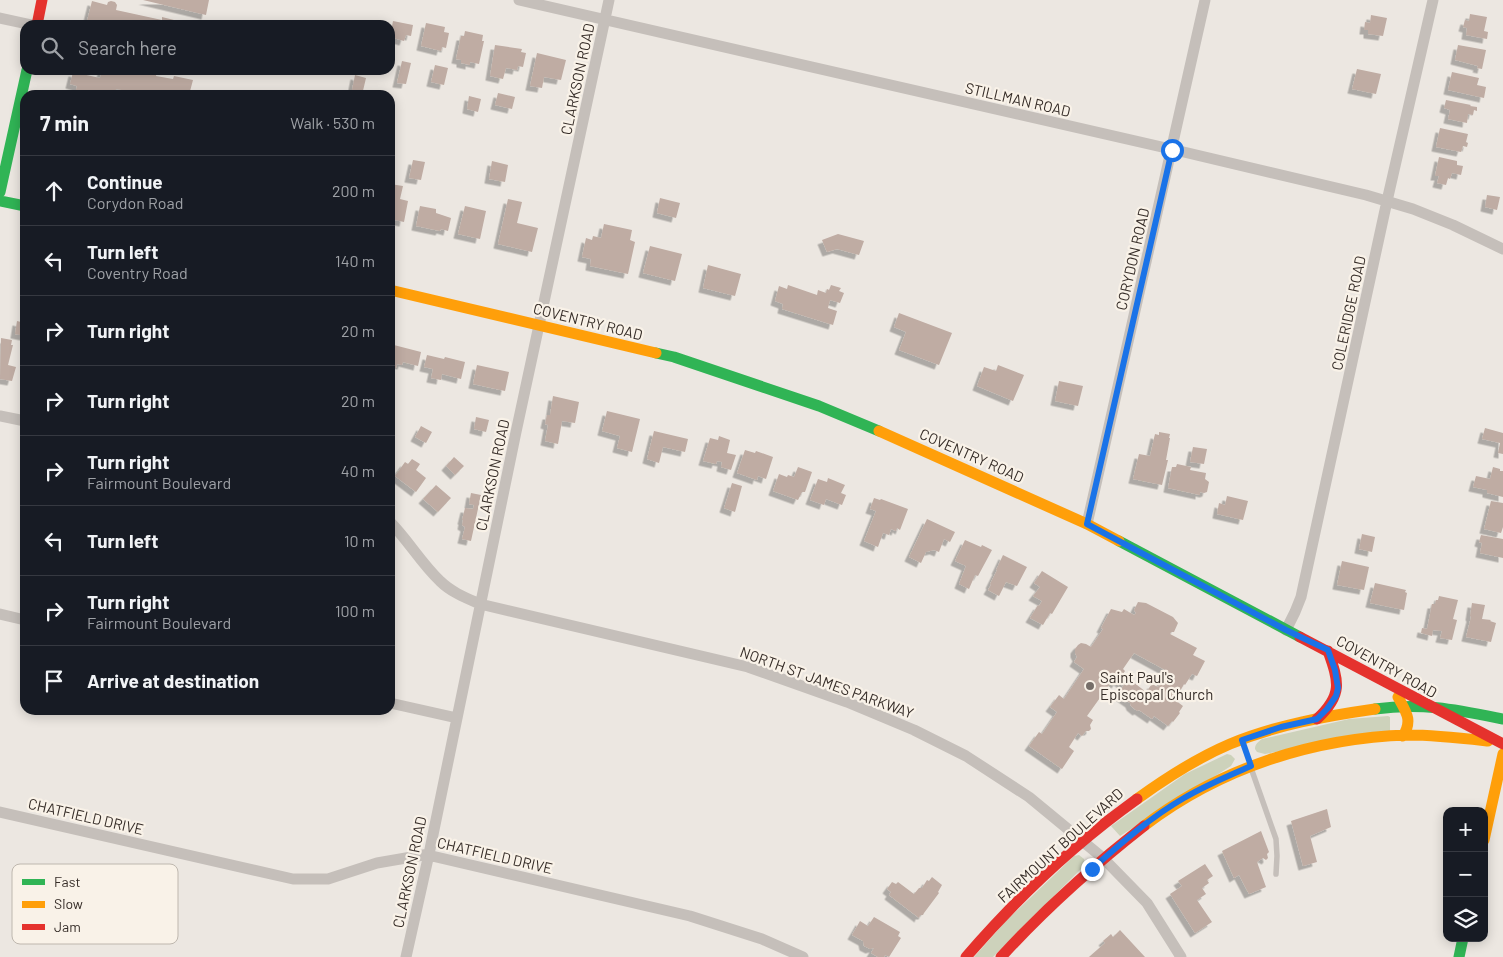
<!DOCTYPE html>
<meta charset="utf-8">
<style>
body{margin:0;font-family:Barlow,sans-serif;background:#20242c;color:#f1f3f6}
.controls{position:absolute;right:15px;bottom:15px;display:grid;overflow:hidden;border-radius:10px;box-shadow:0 2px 12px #0003}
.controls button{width:45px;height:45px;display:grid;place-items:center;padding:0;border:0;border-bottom:1px solid #363941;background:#171b24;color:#f1f3f6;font:25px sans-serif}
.stop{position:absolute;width:15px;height:15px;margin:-11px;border:4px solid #1a73e8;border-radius:50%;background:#fff}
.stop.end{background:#1a73e8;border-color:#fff;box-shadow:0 1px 5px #0008}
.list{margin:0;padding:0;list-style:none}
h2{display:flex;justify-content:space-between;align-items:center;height:65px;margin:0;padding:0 20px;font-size:21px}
h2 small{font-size:16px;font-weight:400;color:#9ea1a6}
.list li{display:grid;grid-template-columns:32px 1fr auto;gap:15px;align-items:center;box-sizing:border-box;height:70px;padding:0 20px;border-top:1px solid #363941}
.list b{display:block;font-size:19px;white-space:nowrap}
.list p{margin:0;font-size:16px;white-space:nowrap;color:#9ea1a6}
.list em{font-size:16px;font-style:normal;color:#9ea1a6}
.icon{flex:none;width:28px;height:28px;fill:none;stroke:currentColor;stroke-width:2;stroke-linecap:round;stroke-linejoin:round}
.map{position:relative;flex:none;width:1503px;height:957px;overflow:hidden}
.search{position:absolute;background:#171b24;box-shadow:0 2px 12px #0003;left:20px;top:20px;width:375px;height:55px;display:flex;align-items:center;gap:12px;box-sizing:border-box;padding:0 18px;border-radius:15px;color:#9ea1a6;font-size:19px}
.panel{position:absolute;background:#171b24;box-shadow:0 2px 12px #0003;left:20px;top:90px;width:375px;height:625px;border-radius:15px}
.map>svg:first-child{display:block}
.green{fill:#cdd2bb}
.building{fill:#bfaca3;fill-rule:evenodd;filter:url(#shadow)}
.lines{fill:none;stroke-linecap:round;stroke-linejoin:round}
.lane{stroke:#c5bfba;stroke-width:5.5}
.street{stroke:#c5bfba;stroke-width:11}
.fast{stroke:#30b455;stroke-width:11}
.slow{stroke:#ff9f0a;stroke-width:11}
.jam{stroke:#e5322d;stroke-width:11}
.route{stroke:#1a73e8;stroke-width:6}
.poi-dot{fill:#766e69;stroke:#f9f2e8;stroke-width:2}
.labels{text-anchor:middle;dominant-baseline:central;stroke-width:4.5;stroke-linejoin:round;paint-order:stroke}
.street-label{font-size:15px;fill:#362d28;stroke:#f9f2e8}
.poi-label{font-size:15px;fill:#362d28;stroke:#f9f2e8;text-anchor:start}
.key{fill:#f9f2e8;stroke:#beb7ae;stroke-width:1}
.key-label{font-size:14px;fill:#362d28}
</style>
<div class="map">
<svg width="1503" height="957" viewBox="0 0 1503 957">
<defs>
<filter id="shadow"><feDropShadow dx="-4.5" dy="4.5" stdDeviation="0" flood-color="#0004"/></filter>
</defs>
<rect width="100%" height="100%" fill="#ece7e1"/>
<path class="green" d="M1388,716L1390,717V731L1265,754L1257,752L1255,749C1255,744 1258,742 1262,739L1349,719Z
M1227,754L1231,755L1235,759L1231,766L1120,836L1111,826L1185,774Z
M1079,855L1084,859L1085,863L1083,867L993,957H974L1006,921L1074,856Z"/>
<path class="building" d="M143,0H209L206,15Z
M92,1L107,5L108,2L111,1L115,2L117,5L116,10L162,20V17L182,22V25H86Z
M1470,14L1487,17L1484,31L1488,32L1487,39L1466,35L1467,28L1463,27L1465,20L1469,21Z
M1371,15L1387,18L1383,36L1368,34V30H1364L1365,22L1370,23Z
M393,21L413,25L411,36L406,35L404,41L390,37Z
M426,23L445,27L444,32L449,33L446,48L442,47L441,51L421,46Z
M465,31L483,35L482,41H484L479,64L470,62V65L461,63V60L456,59L461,36H464Z
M495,45L522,49L521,52L526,53L523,67L518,66L517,70L506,68L503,79L490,76Z
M1458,45L1486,50L1482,69L1477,68L1478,66L1455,60Z
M537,53L566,60L561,80L544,77L542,88L530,86Z
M402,61L411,63L406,84L397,83Z
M435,65L448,68L444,85L431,82Z
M1357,69L1381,74L1376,94L1352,89Z
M102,70H112L126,75L127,70H141L151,73L152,70L157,71L156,76L173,79L174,76L193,80L189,95H121L122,90L116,89L115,95L75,94L77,86L70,84L73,72L100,78Z
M1452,72L1479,78L1477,85L1486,87L1484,98L1448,90Z
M355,75L366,78L362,95H351Z
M498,93L515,97L512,109L495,105Z
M469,96L481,99L478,112L467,109Z
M1446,100L1471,105L1470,106L1477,107V111L1474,110L1473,115L1468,114L1467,123L1448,119L1450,110L1444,108Z
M1440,128L1468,134L1466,142L1468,143L1467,147L1463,146L1461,152L1436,147Z
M1439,157L1457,161V165L1463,166L1461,175L1452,173L1450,179L1448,178L1446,185L1437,183L1439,176H1435Z
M413,160L425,162L421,180L409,178Z
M492,161L508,165L505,182L489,179Z
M390,184L403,186L400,199L408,201L404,222L390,219Z
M1487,195L1500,197L1497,210L1485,207Z
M660,198L680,203L676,218L657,213Z
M508,199L522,202L517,223L538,228L532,252L498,244Z
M420,206L436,209V213L451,218L448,231L441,229L440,231L416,226Z
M465,206L486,211L480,239L458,234Z
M604,224L632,230L630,240L635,242L628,274L590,266L591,259L582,257L586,238L592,240L593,236L601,238Z
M838,234L864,241L859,255L837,249L827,252L822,240Z
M650,246L682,254L675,281L643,273Z
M708,265L741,274L735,296L703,288Z
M788,285L817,295L818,290L826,293L827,289L829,290L831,285L841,288L839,291L844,293L840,303L830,300L828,308L837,311L833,325L782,309L783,304L775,301L779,286L787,289Z
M899,313L952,333L939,365L899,350L906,332L894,327Z
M17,321L25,323V336L15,334Z
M1,338L12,340L11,345H13L8,365L16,367L12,381L0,379Z
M390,344L421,352L418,366L403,362L402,365L397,364L396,368L390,366Z
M427,355L444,359L445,357L465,362L461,379L442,374L441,380L431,378L433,369L424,367Z
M477,365L509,372L505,391L473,384Z
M998,365L1024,375L1013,401L977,386L984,367L996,371Z
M1059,381L1083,386L1078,406L1055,401Z
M553,396L579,402L575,423L562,421L558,444L545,441L548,425L545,424L547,415H550Z
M607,411L640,419L632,452L617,448L620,436L602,431Z
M476,417L489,420L486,432L474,429Z
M421,426L432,432L426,443L415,437Z
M1485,428L1503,433V454L1498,453L1500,443L1482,439Z
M654,431L688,439L685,452L663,447L659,463L647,459Z
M1159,432L1170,434L1169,438H1170L1166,460H1168L1162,485L1133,479L1139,454L1150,456L1155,434L1159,435Z
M719,436L730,440L727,453L736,455L731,470L721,467L722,462L717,461L716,464L703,461L710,438L718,440Z
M1193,447L1207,449L1204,464L1190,462Z
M745,450L755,453L756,451L773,457L766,479L758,476L757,480L737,473Z
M454,457L464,466L455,475L446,466Z
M412,459L420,464L416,470L426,478L416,492L395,476L405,462L408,464Z
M1177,464L1191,467L1190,470L1206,473L1205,479L1209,482L1207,492L1204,493L1200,492V495L1168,488L1172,467H1176Z
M798,467L812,472L805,492H802L798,500L773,491L779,474L787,477L788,475L794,477Z
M1493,467L1500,469V471H1503V497L1487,493V490L1473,487L1476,476L1490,479Z
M828,478L845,485L841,493L846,495L842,505L826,499L824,505L810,500L818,479L827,482Z
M732,483L742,486L735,512L724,508Z
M436,485L451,498L438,512L423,499Z
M471,493L481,495L471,541L462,539L465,527L462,525L463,520H462L465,508L473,509L474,505L469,504Z
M1227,496L1248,501L1243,520L1217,514L1219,503L1225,505Z
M874,498L880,500L881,499L908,509L900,530L897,528L896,531L891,529L889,535L883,533L878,547L864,541L876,511L870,509Z
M1491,501L1503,503V527L1501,533L1484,529Z
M927,519L955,532L950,542L944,539L939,552L934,550L926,552L921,563L909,557Z
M1362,534L1375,537L1372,552L1359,549Z
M1481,535L1503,539V558L1480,553L1482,543L1479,542Z
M965,540L981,547L982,545L992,550L978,576L975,575L969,589L959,584L966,566L955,561Z
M1003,555L1027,567L1017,586L1006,582L999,596L988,590L991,585L990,584L997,570H996Z
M1342,561L1369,567L1364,590L1337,585Z
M1042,571L1068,587L1052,614L1050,613L1043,625L1030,618L1038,605L1039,606L1042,601L1033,596L1040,587L1034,583Z
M1375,583L1406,590L1405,592L1407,593L1404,610L1370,603Z
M1439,596L1458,600L1453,619L1457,620L1452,640L1440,638L1442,631L1433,630L1432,636L1421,633L1422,628L1427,629L1432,604H1435L1436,600H1438Z
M1138,602L1146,603L1173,617L1178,623L1174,632H1171L1170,634L1197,648L1193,655L1205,661L1197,676L1192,674L1185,685L1184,684L1175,700L1183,706L1179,712L1180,713L1173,722L1172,721L1168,726L1154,716L1152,719L1139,710L1137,711L1131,706L1130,703L1117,694L1124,685L1118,681L1116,684L1112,681L1087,716L1093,720L1090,725L1091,729L1089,731H1086L1082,736L1078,733L1069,747L1074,751L1062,769L1029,746L1039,732L1042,734L1057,712L1050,707L1059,695L1064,699L1084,669L1074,662L1077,657L1075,653V649L1078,645L1081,643L1086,644L1091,647L1103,629L1101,628L1111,609L1122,612L1124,609L1134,615L1136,613L1134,610ZM1134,653L1167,671L1158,687L1152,684L1146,692L1123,674L1125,671L1123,669Z
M1472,603L1485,605L1482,619L1491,620L1490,621L1496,623L1491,642L1466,637L1471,617L1470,616Z
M1327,809L1331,827L1310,836L1317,862L1303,866L1291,821Z
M1261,831L1269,852L1267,854L1268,858L1266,860L1263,858L1257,862L1266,887L1249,894L1239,875L1234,878L1222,851Z
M1205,864L1213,876L1207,880L1209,883L1202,888L1206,894L1197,900L1212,922L1195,933L1170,894L1182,886L1178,881Z
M932,877L942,885L938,892L939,893L924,913L923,915H920L919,918L889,895L891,892L887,889L892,882L896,884L898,882L914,894L919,888H922L927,880L929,881Z
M874,917L900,932L898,936L901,938L889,957L885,955L884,957H878L871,953L874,948L870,949L864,946L863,941L852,935L860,921L868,926Z
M1120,930L1145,957H1089L1105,943L1103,941L1111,934L1113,937Z"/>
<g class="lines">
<path class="lane" d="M1251,768L1276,839L1277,856L1276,874"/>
<path class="street" d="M519,0L1188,153L1366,195L1413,209L1453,225L1503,249
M0,18L32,25
M0,416L25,421
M390,522C408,540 421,563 440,581C451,592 466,598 480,604L748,667L847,702L914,730L966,756L1029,797L1103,858L1147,903L1181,957
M1087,524L1205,0
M0,614L25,620
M1286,630L1295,612L1301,597L1387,201L1433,0
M390,703L457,718
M0,812L293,879H328L377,863L429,854L432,856L690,916L762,939L803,957
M406,957L429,854L516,432L609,0"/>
<path class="fast" d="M0,192L27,70
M0,201L25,206
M656,353L674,357L819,406L879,431
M1119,541L1300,637
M1375,709C1422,702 1458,710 1503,719
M1459,957L1463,938"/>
<path class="slow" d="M390,290L656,353
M879,431L1087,524L1119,541
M1398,697C1406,712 1413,720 1403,736
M1137,799C1166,778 1197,758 1230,744C1276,725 1326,716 1375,709
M1144,826C1220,768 1313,738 1408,735C1435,735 1461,738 1488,741
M1484,840L1503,754"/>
<path class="jam" d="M37,25L42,0
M1300,637L1503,744
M1317,719C1343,695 1339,682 1328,651
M966,957C1017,898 1074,844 1137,799
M1001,957C1045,909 1093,866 1144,826"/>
</g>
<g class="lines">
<path class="route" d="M1092,869C1121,843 1151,817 1184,798C1206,785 1228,776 1251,766L1242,740L1281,727L1317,719L1327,709L1336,696L1338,688L1335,670L1328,650L1286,630L1087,524L1172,150"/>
</g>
<circle class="poi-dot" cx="1090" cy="686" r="5"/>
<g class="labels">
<g class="street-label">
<text transform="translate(577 79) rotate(-78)">CLARKSON ROAD</text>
<text transform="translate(1018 99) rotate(13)">STILLMAN ROAD</text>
<text transform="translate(1132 259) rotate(-77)">CORYDON ROAD</text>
<text transform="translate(1348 313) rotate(-78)">COLERIDGE ROAD</text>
<text transform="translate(588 321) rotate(14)">COVENTRY ROAD</text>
<text transform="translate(972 455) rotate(24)">COVENTRY ROAD</text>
<text transform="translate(492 475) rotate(-78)">CLARKSON ROAD</text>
<text transform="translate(1387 666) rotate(29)">COVENTRY ROAD</text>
<text transform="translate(827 682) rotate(20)">NORTH ST JAMES PARKWAY</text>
<text transform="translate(86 816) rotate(13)">CHATFIELD DRIVE</text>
<text transform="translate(1060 845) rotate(-42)">FAIRMOUNT BOULEVARD</text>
<text transform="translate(495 855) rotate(13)">CHATFIELD DRIVE</text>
<text transform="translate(409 872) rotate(-78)">CLARKSON ROAD</text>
</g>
<g class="poi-label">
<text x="1100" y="677">Saint Paul's<tspan x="1100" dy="17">Episcopal Church</tspan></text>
</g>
</g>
<rect x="12" y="864" width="166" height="80" rx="8" class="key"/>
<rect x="22" y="879" width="23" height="6" fill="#30b455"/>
<rect x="22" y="901" width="23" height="7" fill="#ff9f0a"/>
<rect x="22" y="924" width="23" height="6" fill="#e5322d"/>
<g class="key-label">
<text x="54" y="887">Fast</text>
<text x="54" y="909">Slow</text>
<text x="54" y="932">Jam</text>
</g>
</svg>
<div class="controls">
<button>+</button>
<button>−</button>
<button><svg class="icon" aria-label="layers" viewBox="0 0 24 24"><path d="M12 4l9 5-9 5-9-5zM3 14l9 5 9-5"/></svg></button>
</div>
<div class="stop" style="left:1172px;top:150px"></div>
<div class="stop end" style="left:1092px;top:869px"></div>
<div class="search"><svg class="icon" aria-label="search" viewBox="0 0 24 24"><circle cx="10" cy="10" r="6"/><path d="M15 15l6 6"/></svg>Search here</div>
<section class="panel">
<h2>7 min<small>Walk · 530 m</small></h2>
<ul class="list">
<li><svg class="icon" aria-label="ahead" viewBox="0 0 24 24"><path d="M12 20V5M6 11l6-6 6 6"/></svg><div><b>Continue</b><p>Corydon Road</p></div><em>200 m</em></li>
<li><svg class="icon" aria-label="left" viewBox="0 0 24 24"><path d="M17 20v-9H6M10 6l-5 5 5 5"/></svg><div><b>Turn left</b><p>Coventry Road</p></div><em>140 m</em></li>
<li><svg class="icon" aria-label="right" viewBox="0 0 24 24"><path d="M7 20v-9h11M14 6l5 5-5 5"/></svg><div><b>Turn right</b></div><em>20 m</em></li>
<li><svg class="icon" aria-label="right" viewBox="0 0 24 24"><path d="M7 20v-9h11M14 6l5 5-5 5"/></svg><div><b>Turn right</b></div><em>20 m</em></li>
<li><svg class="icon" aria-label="right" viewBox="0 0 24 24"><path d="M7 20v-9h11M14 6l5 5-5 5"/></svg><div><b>Turn right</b><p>Fairmount Boulevard</p></div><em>40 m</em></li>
<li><svg class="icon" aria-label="left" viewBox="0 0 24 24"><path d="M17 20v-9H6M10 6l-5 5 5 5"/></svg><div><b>Turn left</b></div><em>10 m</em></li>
<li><svg class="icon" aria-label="right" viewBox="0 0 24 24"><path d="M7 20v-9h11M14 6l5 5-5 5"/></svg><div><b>Turn right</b><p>Fairmount Boulevard</p></div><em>100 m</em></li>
<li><svg class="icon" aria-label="arrive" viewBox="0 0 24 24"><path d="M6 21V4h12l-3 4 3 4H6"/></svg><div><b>Arrive at destination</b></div></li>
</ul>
</section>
</div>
